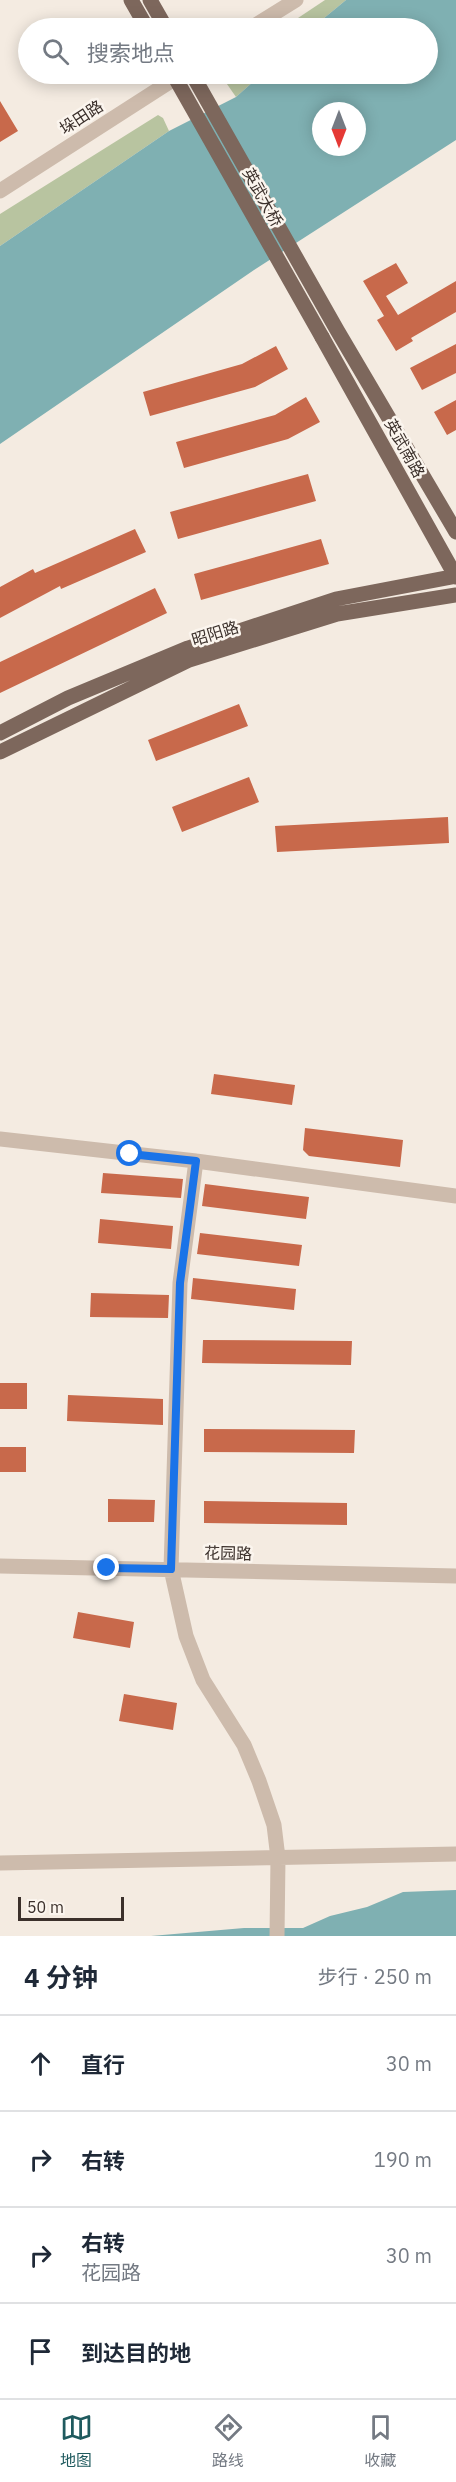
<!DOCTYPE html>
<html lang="zh">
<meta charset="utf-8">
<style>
body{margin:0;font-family:"IBM Plex Sans","Noto Sans SC",sans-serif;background:#f6f6f7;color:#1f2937}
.compass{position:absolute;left:312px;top:102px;width:54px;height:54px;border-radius:50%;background:#fff;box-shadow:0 3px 15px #0003;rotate:180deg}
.scale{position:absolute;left:18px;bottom:15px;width:106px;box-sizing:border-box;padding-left:6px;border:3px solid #3b302b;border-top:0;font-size:16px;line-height:21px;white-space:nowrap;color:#3b302b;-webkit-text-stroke:4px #fbf5ee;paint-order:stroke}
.stop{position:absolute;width:18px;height:18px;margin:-14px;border:4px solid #1a73e8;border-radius:50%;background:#fff}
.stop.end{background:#1a73e8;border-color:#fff;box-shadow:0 2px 6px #0008}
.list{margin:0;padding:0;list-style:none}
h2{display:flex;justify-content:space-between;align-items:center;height:78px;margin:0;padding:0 24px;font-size:26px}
h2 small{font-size:20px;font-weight:400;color:#747a83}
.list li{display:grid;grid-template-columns:39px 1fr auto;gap:18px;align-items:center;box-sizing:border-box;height:96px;padding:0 24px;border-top:2px solid #e0e1e3}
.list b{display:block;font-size:22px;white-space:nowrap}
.list p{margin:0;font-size:20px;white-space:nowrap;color:#747a83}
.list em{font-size:20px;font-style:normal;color:#747a83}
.icon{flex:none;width:33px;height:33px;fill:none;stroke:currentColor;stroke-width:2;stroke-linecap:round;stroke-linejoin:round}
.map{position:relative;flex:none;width:456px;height:1936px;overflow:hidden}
.search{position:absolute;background:#fff;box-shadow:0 3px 15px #0003;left:18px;right:18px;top:18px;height:66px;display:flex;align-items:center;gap:15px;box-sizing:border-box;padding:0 21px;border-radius:33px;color:#747a83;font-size:22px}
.sheet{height:462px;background:#fff}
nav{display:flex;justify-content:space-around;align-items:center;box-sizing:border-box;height:84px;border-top:2px solid #e0e1e3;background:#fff;font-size:16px;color:#747a83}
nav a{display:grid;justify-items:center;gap:3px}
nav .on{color:#1f5a5e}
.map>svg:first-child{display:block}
.green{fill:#b8c4a0}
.water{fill:#7fb0b2;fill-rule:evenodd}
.building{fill:#c8694b}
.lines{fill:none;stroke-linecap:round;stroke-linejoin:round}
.minor{stroke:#cdbbac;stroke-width:15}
.major{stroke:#7d675c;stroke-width:15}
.major-bridge{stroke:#7d675c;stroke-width:15}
.route{stroke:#1a73e8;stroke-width:8}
.labels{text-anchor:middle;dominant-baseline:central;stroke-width:5;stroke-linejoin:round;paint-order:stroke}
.street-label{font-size:16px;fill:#3b302b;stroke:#fbf5ee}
</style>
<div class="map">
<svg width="456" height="1936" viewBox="0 0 456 1936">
<rect width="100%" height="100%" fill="#f4ebe1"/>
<path class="green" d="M325,0H346L312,28H283Z
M220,74H262L236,97Z
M158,115L163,118L169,131L0,246V214Z"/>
<path class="water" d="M346,0H456V140L254,270L0,444V246L169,131L236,97L262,74H428V28H312ZM321,111H357V147H321Z
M456,1890V1936H151L244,1928H303L330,1916L367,1907L403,1892Z"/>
<path class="building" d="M0,101L18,131L0,142Z
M396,263L408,283L386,296L398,315L456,281V312L411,338L413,341L396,351L377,320L384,316L363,281Z
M456,344V373L422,390L410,368Z
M276,346L288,369L255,387L150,416L143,392L242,364Z
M306,397L320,422L288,439L184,468L176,442L275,415Z
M456,400V430L447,435L434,412Z
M308,474L316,501L178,539L170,512Z
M135,529L146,552L61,589L60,586L0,618V587L33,569L35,573Z
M321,539L329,564L201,600L194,574Z
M155,588L167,613L0,693V662Z
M239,704L248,726L156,761L148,740Z
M249,777L259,802L182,832L172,807Z
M448,817L449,843L277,852L275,826Z
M214,1074L295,1085L292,1105L211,1094Z
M305,1128L403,1140L400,1167L309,1156L303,1150Z
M103,1173L183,1179L181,1198L101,1193Z
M205,1184L309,1197L306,1219L202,1206Z
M100,1219L173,1226L171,1249L98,1243Z
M200,1233L302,1245L299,1266L197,1254Z
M193,1278L296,1289L294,1310L191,1299Z
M91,1293L169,1295L168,1318L90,1317Z
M203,1340L352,1341L351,1365L202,1363Z
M0,1383H27V1409H0Z
M68,1395L163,1399V1425L67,1421Z
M204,1429L355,1430L354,1453L204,1452Z
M0,1447H26V1472H0Z
M108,1499L155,1500L154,1522H108Z
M204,1501L347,1503V1525L204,1523Z
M78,1612L134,1622L130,1648L73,1638Z
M124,1694L177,1703L173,1730L119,1721Z"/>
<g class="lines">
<path class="minor" d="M251,28L296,0
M0,191L182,74
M0,1139L196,1161L456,1196
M196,1161L180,1283L171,1569L186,1636L203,1680L244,1745L259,1781L274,1825L278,1858L277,1936
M0,1566L456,1576
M0,1863L456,1854"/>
<path class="major" d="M131,0L147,28
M150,0L166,28
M192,74L337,330L456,532
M322,337L456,577
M0,733L68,698L188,648L336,599L456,576
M0,752L189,660L337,614L456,595"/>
<path class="major-bridge" d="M173,74L322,337"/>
</g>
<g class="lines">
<path class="route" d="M107,1568L171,1569L180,1283L196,1161L130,1154"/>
</g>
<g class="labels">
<g class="street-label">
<text transform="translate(81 117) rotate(-33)">垛田路</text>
<text transform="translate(263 197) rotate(61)">英武大桥</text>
<text transform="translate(405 448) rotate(61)">英武南路</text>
<text transform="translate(215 633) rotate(-17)">昭阳路</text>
<text transform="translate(228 1553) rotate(1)">花园路</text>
</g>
</g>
</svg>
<svg class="compass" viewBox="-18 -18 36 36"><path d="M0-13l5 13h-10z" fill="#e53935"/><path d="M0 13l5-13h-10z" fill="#747a83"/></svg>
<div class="scale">50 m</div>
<div class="stop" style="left:130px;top:1154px"></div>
<div class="stop end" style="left:107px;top:1568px"></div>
<div class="search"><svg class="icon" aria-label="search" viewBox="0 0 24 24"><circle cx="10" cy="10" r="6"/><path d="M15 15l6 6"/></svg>搜索地点</div>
</div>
<section class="sheet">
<h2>4 分钟<small>步行 · 250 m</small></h2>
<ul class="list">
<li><svg class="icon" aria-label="ahead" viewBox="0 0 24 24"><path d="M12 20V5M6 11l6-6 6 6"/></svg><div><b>直行</b></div><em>30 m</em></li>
<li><svg class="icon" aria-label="right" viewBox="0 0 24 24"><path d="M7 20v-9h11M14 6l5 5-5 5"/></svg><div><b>右转</b></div><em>190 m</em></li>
<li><svg class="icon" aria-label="right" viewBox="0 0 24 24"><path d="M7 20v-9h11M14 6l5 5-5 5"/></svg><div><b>右转</b><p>花园路</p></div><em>30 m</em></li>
<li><svg class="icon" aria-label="arrive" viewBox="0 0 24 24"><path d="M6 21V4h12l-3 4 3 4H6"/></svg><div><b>到达目的地</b></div></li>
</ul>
</section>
<nav>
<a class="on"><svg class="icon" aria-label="map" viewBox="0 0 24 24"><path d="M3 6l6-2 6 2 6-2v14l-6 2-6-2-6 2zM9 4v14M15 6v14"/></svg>地图</a>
<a><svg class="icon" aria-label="directions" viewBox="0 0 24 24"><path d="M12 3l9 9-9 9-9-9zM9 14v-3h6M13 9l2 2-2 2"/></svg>路线</a>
<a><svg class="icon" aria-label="saved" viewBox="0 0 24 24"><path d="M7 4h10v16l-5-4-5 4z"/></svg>收藏</a>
</nav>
